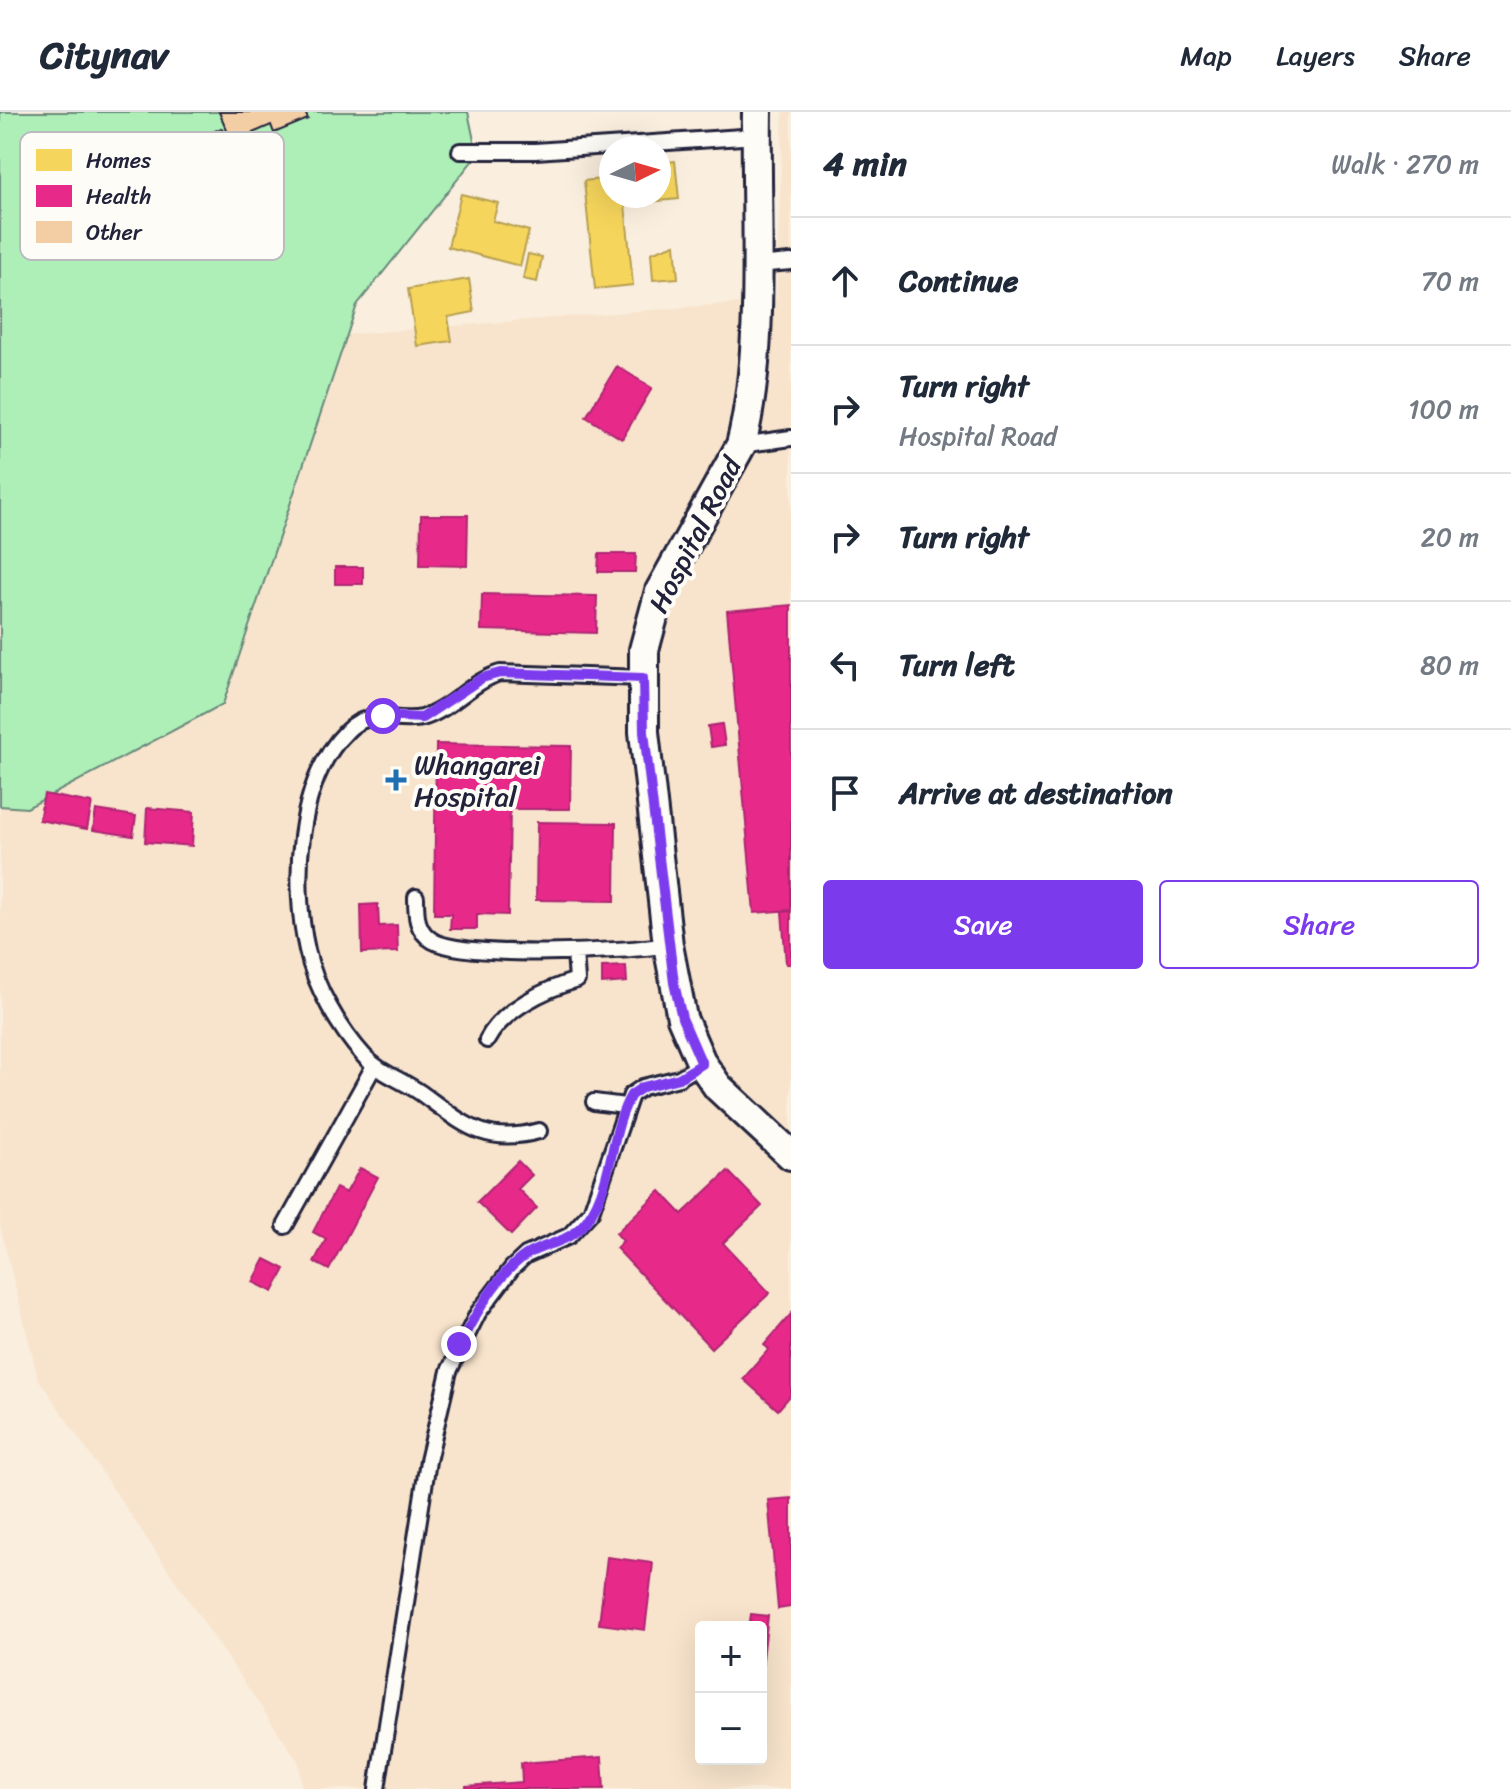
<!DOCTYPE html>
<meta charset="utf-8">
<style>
body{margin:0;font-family:Sriracha,sans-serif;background:#f6f6f7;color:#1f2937}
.controls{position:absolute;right:24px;bottom:24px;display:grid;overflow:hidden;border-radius:8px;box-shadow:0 8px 32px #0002}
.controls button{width:72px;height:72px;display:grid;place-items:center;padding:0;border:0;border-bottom:2px solid #e0e1e3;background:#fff;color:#1f2937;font:40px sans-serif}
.compass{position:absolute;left:599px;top:24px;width:72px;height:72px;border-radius:50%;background:#fff;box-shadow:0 8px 32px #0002;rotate:85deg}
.stop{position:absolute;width:24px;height:24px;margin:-18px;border:6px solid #7c3aed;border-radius:50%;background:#fff}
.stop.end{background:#7c3aed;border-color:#fff;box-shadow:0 2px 8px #0008}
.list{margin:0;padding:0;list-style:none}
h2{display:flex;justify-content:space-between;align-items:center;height:104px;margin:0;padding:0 32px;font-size:34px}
h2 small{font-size:26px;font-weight:400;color:#747a83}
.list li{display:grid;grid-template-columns:52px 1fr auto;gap:24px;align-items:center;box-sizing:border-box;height:128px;padding:0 32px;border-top:2px solid #e0e1e3}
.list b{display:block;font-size:30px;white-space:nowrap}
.list p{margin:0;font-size:26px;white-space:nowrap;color:#747a83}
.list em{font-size:26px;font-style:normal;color:#747a83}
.actions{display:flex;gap:16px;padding:24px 32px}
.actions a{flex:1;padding:18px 0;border:2px solid #7c3aed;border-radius:8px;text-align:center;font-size:28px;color:#7c3aed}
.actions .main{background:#7c3aed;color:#fff}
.icon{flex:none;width:44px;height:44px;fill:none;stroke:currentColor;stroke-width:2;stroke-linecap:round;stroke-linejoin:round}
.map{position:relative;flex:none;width:791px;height:1677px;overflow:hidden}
header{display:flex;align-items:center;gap:48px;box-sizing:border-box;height:112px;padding:0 40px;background:#fff;border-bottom:2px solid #e0e1e3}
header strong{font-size:38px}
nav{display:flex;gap:44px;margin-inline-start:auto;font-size:28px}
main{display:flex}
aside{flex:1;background:#fff}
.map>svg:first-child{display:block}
.built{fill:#f8e4cc;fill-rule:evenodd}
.green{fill:#aeefb8;stroke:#68887a;stroke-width:2}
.homes{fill:#f6d55c;stroke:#b69f52;stroke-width:2}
.health{fill:#e7298a;stroke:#ac2772;stroke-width:2}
.building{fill:#f3cda3;stroke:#22223b;stroke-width:2}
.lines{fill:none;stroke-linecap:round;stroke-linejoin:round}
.service-casing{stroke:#22223b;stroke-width:20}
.minor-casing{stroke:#22223b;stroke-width:34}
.service{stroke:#fdfcf7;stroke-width:14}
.minor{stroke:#fdfcf7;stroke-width:28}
.route{stroke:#7c3aed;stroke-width:10}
.poi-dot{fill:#1f6fb2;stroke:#fdfcf7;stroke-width:3}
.labels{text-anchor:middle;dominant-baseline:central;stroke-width:8;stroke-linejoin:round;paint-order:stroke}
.street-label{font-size:28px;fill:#22223b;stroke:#fdfcf7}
.poi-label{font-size:28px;fill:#22223b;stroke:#fdfcf7;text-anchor:start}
.key{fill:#fdfcf7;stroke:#bbbbbf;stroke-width:2}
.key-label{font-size:22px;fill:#22223b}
</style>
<header>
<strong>Citynav</strong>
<nav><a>Map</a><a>Layers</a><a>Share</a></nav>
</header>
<main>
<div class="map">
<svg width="791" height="1677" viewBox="0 0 791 1677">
<rect width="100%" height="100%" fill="#faeede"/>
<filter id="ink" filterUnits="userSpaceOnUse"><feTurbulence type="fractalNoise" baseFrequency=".0125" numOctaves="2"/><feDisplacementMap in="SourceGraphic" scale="16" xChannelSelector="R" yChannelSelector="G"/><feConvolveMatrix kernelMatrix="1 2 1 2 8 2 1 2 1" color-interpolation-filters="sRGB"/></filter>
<g filter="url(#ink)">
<path class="built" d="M783,0H791V1677H302L299,1651L38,1266L0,1114V217L340,223L776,188ZM701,1515H761V1647H701Z"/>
<path class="green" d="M0,0H468L477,43L357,193L223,592L27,696L0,694Z"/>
<path class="homes" d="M675,49L679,87L625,92L633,173L595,177L584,69L610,66L611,56V84H659V51Z
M461,82L498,91L493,109L529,119L520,154L448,135Z
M675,132L678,166L653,168L651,141Z
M528,142L542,145L537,170L523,167Z
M469,167L474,200L448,205L452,229L417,234L408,177Z"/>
<path class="health" d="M617,254L652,276L622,327L586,305Z
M421,403H468L467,454L420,453Z
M599,442H636L635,460H598Z
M335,455H363V472H335Z
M482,482L597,484L596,521L481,518Z
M791,493V798L754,801L727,499Z
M722,612L725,633L711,635L708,614Z
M436,632L571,634L570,697H510L508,803L477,802V817H450L451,802H434Z
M44,682L92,691L87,717L39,708Z
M147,696L194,700L192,734L145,730Z
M96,698L136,704L133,724L93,718Z
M537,710L616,711L615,789L536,788Z
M378,792L379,814L397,813L398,840L362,841L361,793Z
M791,799V852H786L782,800Z
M626,854L627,870L602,872V855Z
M518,1049L532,1063L518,1077L537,1096L511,1123L477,1090Z
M360,1056L378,1065L329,1158L314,1150L326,1127L313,1120L336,1076L346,1081Z
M728,1059L762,1094L723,1131L770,1181L711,1236L616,1136L623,1129L616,1121L660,1079L682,1102Z
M265,1147L285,1157L273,1180L253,1170Z
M791,1202V1283L778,1298L743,1267L769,1237L764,1233Z
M791,1386V1495L778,1497L768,1388Z
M607,1445L653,1451L645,1518L599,1512Z
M751,1502L768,1504L762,1556L761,1515H749Z
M602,1645L604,1677H466V1674L522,1670L521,1651Z"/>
<path class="building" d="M219,0H305L308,7L274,21L271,13L232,30Z
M221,16L230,31L219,37L211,21Z"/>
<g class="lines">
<g class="service-casing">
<path id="service" d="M460,39H535L757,24
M756,153L791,150
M741,333L791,326
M416,785C416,803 416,819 433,829C465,847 628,840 668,833
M487,928C503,897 546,877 577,868L575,840
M594,990L625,994
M539,1019C486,1033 466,1014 425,984C406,969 380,962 364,944C339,916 315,875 307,838C292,772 296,669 347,619C370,595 395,612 422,606C449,599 472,569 500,561L643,566
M285,1114L374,954
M377,1677L428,1349L449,1259L478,1201L512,1156L526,1143L569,1124L591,1100L631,983L643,975L679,966L702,952"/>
</g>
<g class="minor-casing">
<path id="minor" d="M757,0C755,103 766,235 741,333L660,479L644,538V620L668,833L682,906L702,952L718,975L791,1043"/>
</g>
<use href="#service" class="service"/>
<use href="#minor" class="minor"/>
</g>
</g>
<g class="lines" filter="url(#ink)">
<path class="route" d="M383,604L422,606L482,566L500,561L643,566L644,620L674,871L682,906L702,952L679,966L643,975L631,983C608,1022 614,1081 581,1115C566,1131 543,1132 526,1143C496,1163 477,1202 459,1232"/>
</g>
<path class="poi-dot" d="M392 656h8v8h8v8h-8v8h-8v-8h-8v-8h8z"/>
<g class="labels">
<g class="street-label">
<text transform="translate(695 423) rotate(-63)">Hospital Road</text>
</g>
<g class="poi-label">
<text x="414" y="652">Whangarei<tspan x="414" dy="32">Hospital</tspan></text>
</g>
</g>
<rect x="20" y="20" width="264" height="128" rx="12" class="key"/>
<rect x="36" y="37" width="36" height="22" fill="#f6d55c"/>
<rect x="36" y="73" width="36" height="22" fill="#e7298a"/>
<rect x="36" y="109" width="36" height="22" fill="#f3cda3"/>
<g class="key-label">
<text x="86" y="56">Homes</text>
<text x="86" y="92">Health</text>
<text x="86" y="128">Other</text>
</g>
</svg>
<div class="controls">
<button>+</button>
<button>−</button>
</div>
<svg class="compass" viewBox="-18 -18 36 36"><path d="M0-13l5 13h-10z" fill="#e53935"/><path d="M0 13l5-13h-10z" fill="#747a83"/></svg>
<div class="stop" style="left:383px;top:604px"></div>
<div class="stop end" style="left:459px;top:1232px"></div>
</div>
<aside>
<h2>4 min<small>Walk · 270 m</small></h2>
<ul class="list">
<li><svg class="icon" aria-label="ahead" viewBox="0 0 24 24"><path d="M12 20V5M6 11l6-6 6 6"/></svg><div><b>Continue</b></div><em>70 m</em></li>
<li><svg class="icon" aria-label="right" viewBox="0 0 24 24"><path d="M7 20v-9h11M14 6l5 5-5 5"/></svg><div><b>Turn right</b><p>Hospital Road</p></div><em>100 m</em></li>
<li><svg class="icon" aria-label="right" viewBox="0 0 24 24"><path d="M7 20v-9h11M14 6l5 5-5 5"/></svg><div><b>Turn right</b></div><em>20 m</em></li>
<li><svg class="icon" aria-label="left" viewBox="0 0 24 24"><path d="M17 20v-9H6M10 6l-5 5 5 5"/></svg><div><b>Turn left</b></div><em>80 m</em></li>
<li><svg class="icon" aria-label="arrive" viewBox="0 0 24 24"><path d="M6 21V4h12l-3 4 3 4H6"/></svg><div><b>Arrive at destination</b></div></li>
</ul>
<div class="actions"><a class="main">Save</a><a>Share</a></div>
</aside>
</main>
